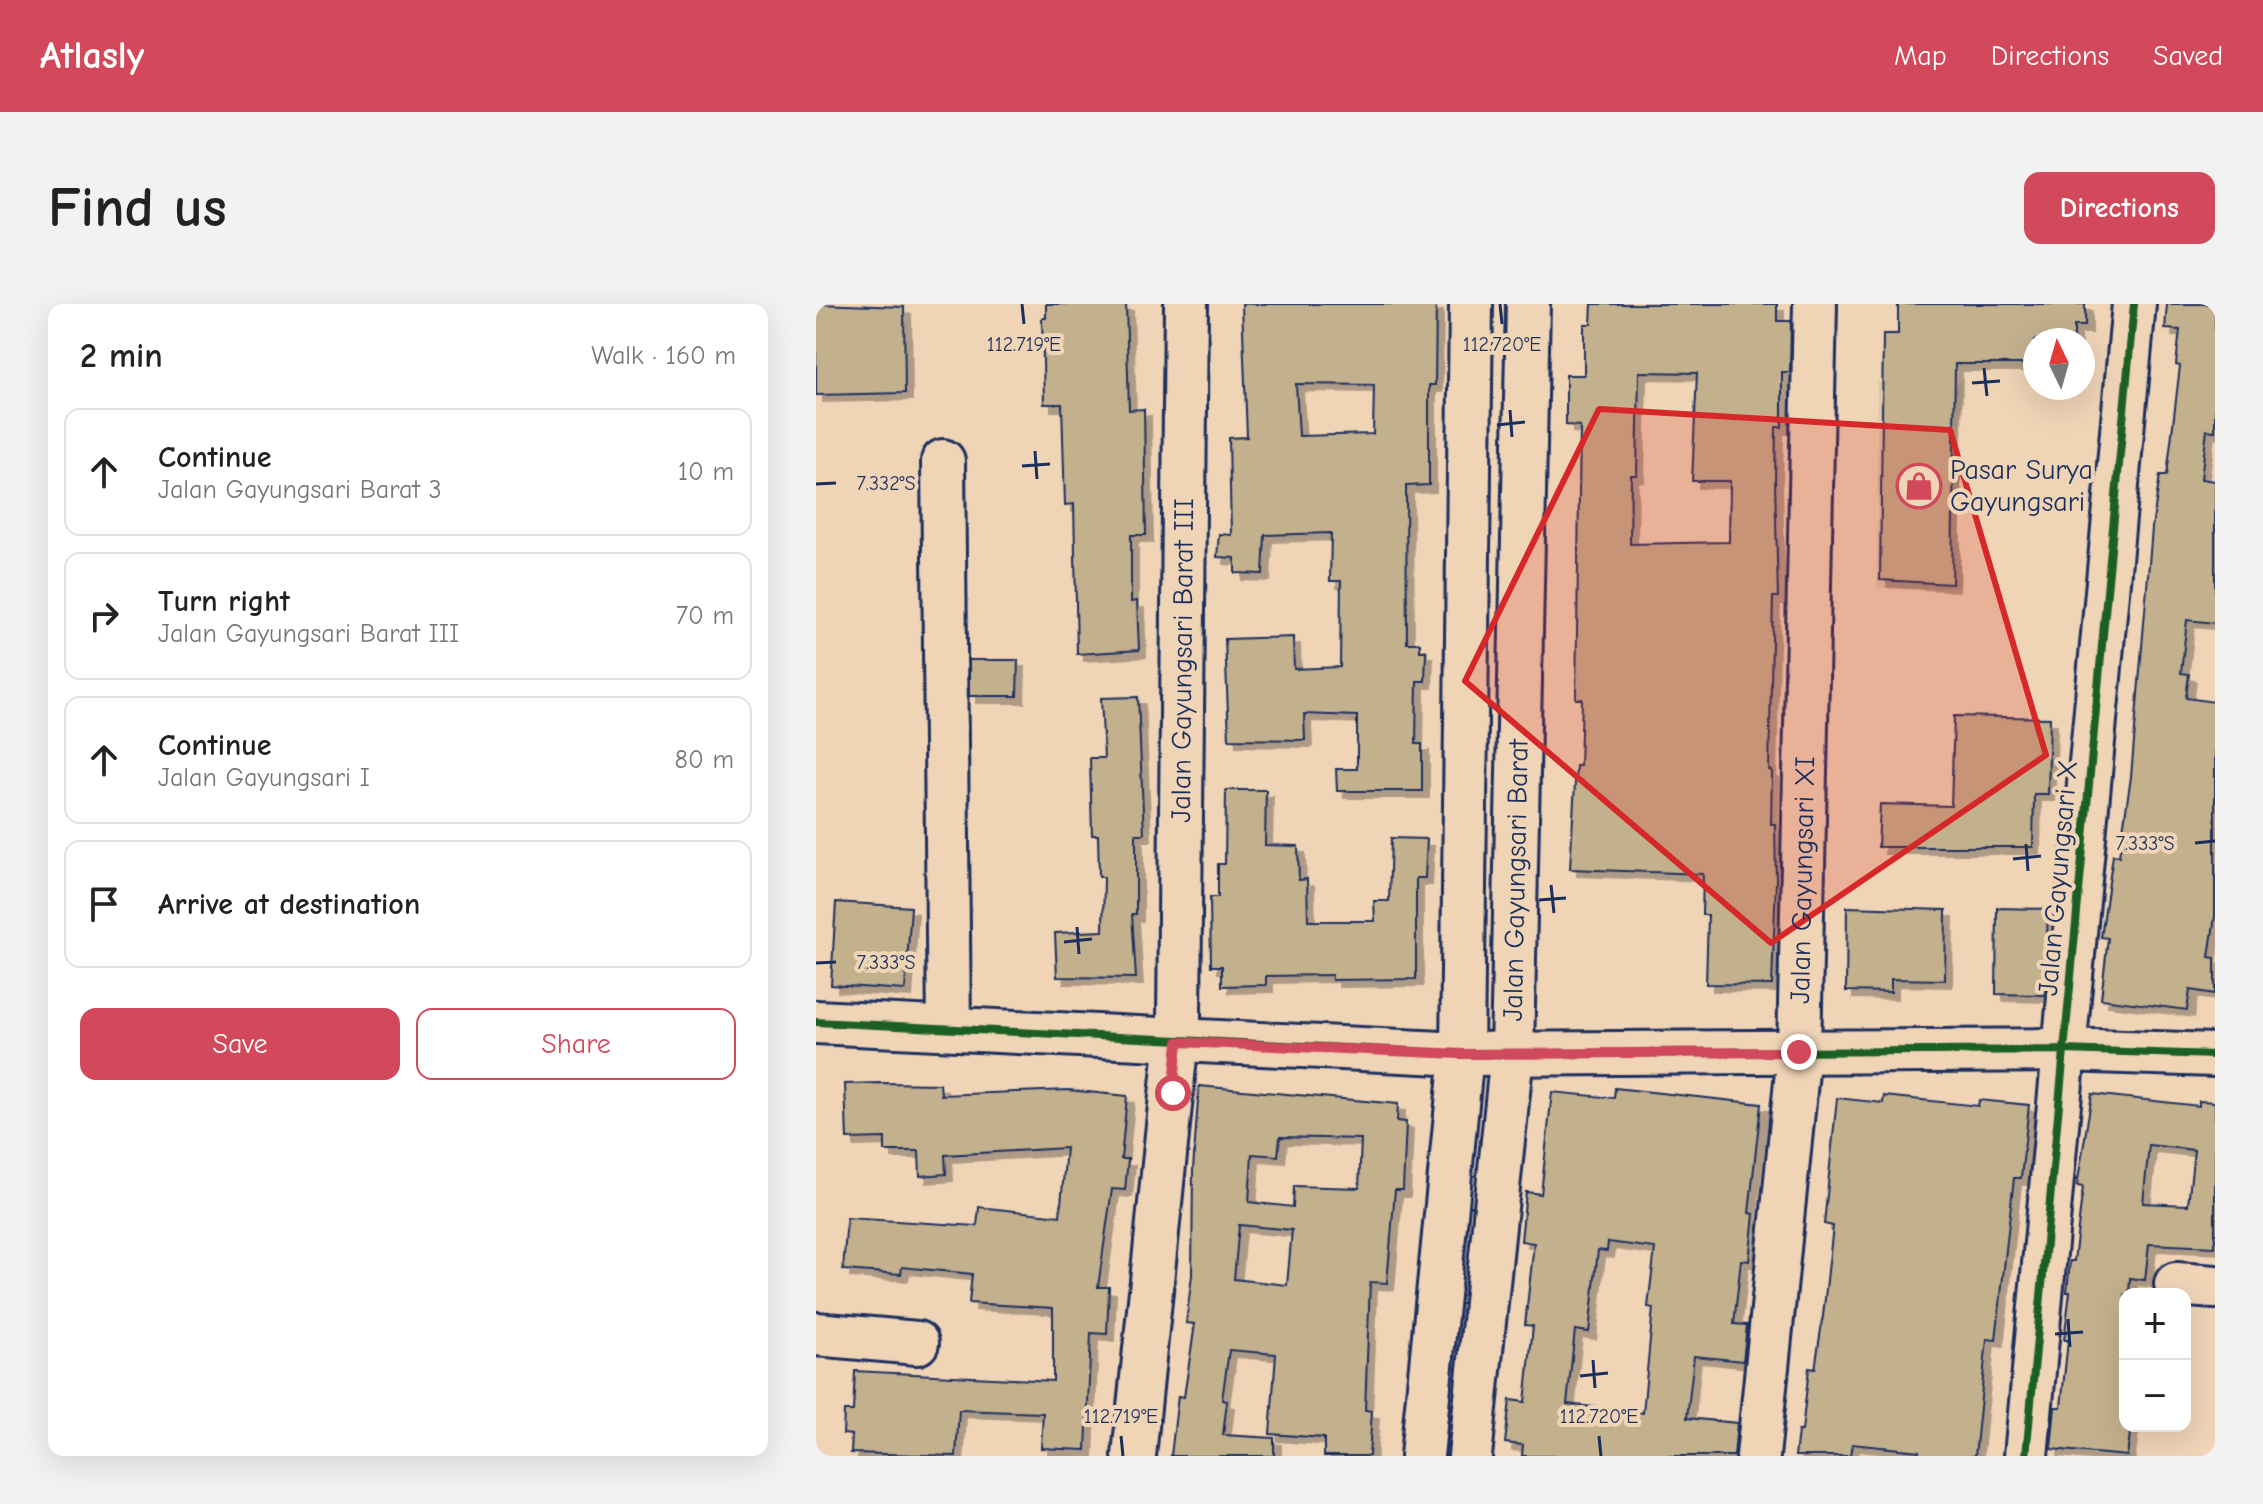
<!DOCTYPE html>
<meta charset="utf-8">
<style>
body{margin:0;font-family:"Comic Neue",sans-serif;background:#f2f2f2;color:#222}
.controls{position:absolute;right:24px;bottom:24px;display:grid;overflow:hidden;border-radius:16px;box-shadow:0 8px 32px #0002}
.controls button{width:72px;height:72px;display:grid;place-items:center;padding:0;border:0;border-bottom:2px solid #e0e0e0;background:#fff;color:#222;font:40px sans-serif}
.compass{position:absolute;left:1207px;top:24px;width:72px;height:72px;border-radius:50%;background:#fff;box-shadow:0 8px 32px #0002;rotate:355deg}
.stop{position:absolute;width:24px;height:24px;margin:-18px;border:6px solid #d1495b;border-radius:50%;background:#fff}
.stop.end{background:#d1495b;border-color:#fff;box-shadow:0 2px 8px #0008}
.list{margin:0;padding:0;list-style:none}
h2{display:flex;justify-content:space-between;align-items:center;height:104px;margin:0;padding:0 32px;font-size:34px}
h2 small{font-size:26px;font-weight:400;color:#767676}
.list li{display:grid;grid-template-columns:52px 1fr auto;gap:24px;align-items:center;box-sizing:border-box;height:128px;margin:0 16px 16px;padding:0 16px;border:2px solid #e0e0e0;border-radius:16px}
.list b{display:block;font-size:30px;white-space:nowrap}
.list p{margin:0;font-size:26px;white-space:nowrap;color:#767676}
.list em{font-size:26px;font-style:normal;color:#767676}
.actions{display:flex;gap:16px;padding:24px 32px}
.actions a{flex:1;padding:18px 0;border:2px solid #d1495b;border-radius:16px;text-align:center;font-size:28px;color:#d1495b}
.actions .main{background:#d1495b;color:#fff}
.icon{flex:none;width:44px;height:44px;fill:none;stroke:currentColor;stroke-width:2;stroke-linecap:round;stroke-linejoin:round}
.map{position:relative;flex:none;width:1399px;height:1152px;overflow:hidden;border-radius:16px}
header{display:flex;align-items:center;gap:48px;box-sizing:border-box;height:112px;padding:0 40px;background:#d1495b;color:#fff}
header strong{font-size:38px}
nav{display:flex;gap:44px;margin-inline-start:auto;font-size:28px}
.intro{display:flex;align-items:center;justify-content:space-between;box-sizing:border-box;height:192px;padding:0 48px}
h1{margin:0;font-size:56px}
.button{padding:20px 36px;border-radius:16px;background:#d1495b;color:#fff;font-size:28px;font-weight:700}
main{display:flex;gap:48px;padding:0 48px}
aside{flex:1;background:#fff;border-radius:16px;box-shadow:0 8px 32px #0002}
.map>svg:first-child{display:block}
.built{fill:#dec6a8}
.building{fill:#c3b08d;stroke:#1b2f5e;stroke-width:2;fill-rule:evenodd;filter:url(#shadow)}
.lines{fill:none;stroke-linecap:round;stroke-linejoin:round}
.minor-casing{stroke:#1b2f5e;stroke-width:48}
.minor{stroke:#efd4b6;stroke-width:42}
.cycleway-casing{stroke:#efd4b6;stroke-width:13}
.cycleway{stroke:#1b5e20;stroke-width:8}
.route{stroke:#d1495b;stroke-width:10}
.marked{fill:#d62828;fill-opacity:0.2;stroke:#d62828;stroke-width:6;stroke-linejoin:round}
.ticks{fill:none;stroke:#1b2f5e;stroke-width:3}
.labels{text-anchor:middle;dominant-baseline:central;stroke-width:8;stroke-linejoin:round;paint-order:stroke}
.poi-label{font-size:28px;fill:#1b2f5e;stroke:#efd4b6;text-anchor:start}
.street-label{font-size:28px;fill:#1b2f5e;stroke:#efd4b6}
.ticks-label{font-size:20px;text-anchor:middle;fill:#1b2f5e;stroke:#efd4b6;stroke-width:8;stroke-linejoin:round;paint-order:stroke}
</style>
<header>
<strong>Atlasly</strong>
<nav><a>Map</a><a>Directions</a><a>Saved</a></nav>
</header>
<div class="intro"><h1>Find us</h1><a class="button">Directions</a></div>
<main>
<aside>
<h2>2 min<small>Walk · 160 m</small></h2>
<ul class="list">
<li><svg class="icon" aria-label="ahead" viewBox="0 0 24 24"><path d="M12 20V5M6 11l6-6 6 6"/></svg><div><b>Continue</b><p>Jalan Gayungsari Barat 3</p></div><em>10 m</em></li>
<li><svg class="icon" aria-label="right" viewBox="0 0 24 24"><path d="M7 20v-9h11M14 6l5 5-5 5"/></svg><div><b>Turn right</b><p>Jalan Gayungsari Barat III</p></div><em>70 m</em></li>
<li><svg class="icon" aria-label="ahead" viewBox="0 0 24 24"><path d="M12 20V5M6 11l6-6 6 6"/></svg><div><b>Continue</b><p>Jalan Gayungsari I</p></div><em>80 m</em></li>
<li><svg class="icon" aria-label="arrive" viewBox="0 0 24 24"><path d="M6 21V4h12l-3 4 3 4H6"/></svg><div><b>Arrive at destination</b></div></li>
</ul>
<div class="actions"><a class="main">Save</a><a>Share</a></div>
</aside>
<div class="map">
<svg width="1399" height="1152" viewBox="0 0 1399 1152">
<defs>
<filter id="shadow"><feDropShadow dx="7" dy="7" stdDeviation="0" flood-color="#0004"/></filter>
</defs>
<rect width="100%" height="100%" fill="#efd4b6"/>
<filter id="ink" filterUnits="userSpaceOnUse"><feTurbulence type="fractalNoise" baseFrequency=".0125" numOctaves="2"/><feDisplacementMap in="SourceGraphic" scale="16" xChannelSelector="R" yChannelSelector="G"/><feConvolveMatrix kernelMatrix="1 2 1 2 8 2 1 2 1" color-interpolation-filters="sRGB"/></filter>
<g filter="url(#ink)">
<path class="built" d="M1061,79H1145V284H1061Z"/>
<path class="building" d="M0,0L88,3L89,89L0,91Z
M230,0H310L313,106L328,105L330,231H315V298L321,297L323,346L261,350L258,200L249,201L246,100H228L226,14H230Z
M426,0H620L619,81H613V181L590,182L591,339H604V347H610L609,377H601L600,440H606V487H521L520,465H541V412L488,410L489,436L413,435L409,335L477,333L478,365L524,363L525,277H514L515,229L449,231L447,270L419,269V254L401,253L403,230L415,231L413,134L431,133ZM480,80L558,81L557,130L483,132Z
M776,0H961V17H975L974,68H966V123H960L959,177L962,293H957L953,466L956,467L955,520H959L960,577L956,681L890,680L892,611H886L887,570L754,565L760,462H764L766,395H760L764,122L750,121V71H768V20H775ZM823,68L881,69L876,177H914L913,238L814,240L815,171H821Z
M1082,0H1269V22H1258V36H1219V60H1139L1136,280L1064,276L1067,30H1082Z
M1351,0H1399V127L1391,126L1385,175L1399,177V319L1371,316L1365,369L1373,370L1370,394L1399,398V612L1393,653L1399,654V690L1374,686L1371,706L1285,695L1292,634L1285,633L1297,551L1303,552L1315,473L1336,224L1344,171H1351L1364,62L1360,61L1364,26L1349,25Z
M153,356H202L201,392H153Z
M322,393L328,530H320V610H316L320,674L241,673L239,629L287,627L288,573H283L282,531H276L274,454H288L285,394Z
M1138,412L1234,414L1232,490H1218L1217,543H1062L1064,500L1135,502Z
M410,486H450L449,541L482,542L483,576L491,575L492,617H559L558,597H573L575,534L611,535L609,574H600V675L516,676V671L450,672V681L406,682V662H395L394,593H402V560H409Z
M20,598L95,603L89,686L15,681Z
M1031,603L1130,606L1129,676L1075,675V688L1030,687Z
M1181,604L1232,605L1229,691L1180,690Z
M65,779L124,780L125,791L252,786L311,792L305,855H312L309,886L296,885L282,983H293L291,1030L275,1029L270,1146L225,1144L227,1109L143,1106L140,1152L35,1149L36,1131L27,1130L28,1107H37L39,1067L237,1077V1004L153,999L156,970L86,963L85,970L27,966L31,914L161,922L163,903L244,912L250,844L129,851L130,870L104,872L103,847H69V834L31,835L29,780Z
M383,782L582,800L581,817L590,818L587,886H579L571,979L554,978L549,1106L556,1107L553,1152H508V1134L454,1130L460,1050L413,1046L406,1096L411,1097L407,1131L458,1134V1152H355L362,1092L368,1093L379,1020L370,1019L376,971L377,866ZM464,833L545,835L543,884L478,882L477,903L433,898L436,850L462,852ZM423,921L476,926L471,981L418,975Z
M799,784L945,800L933,909L938,910L933,957L925,956L918,1020L931,1021L927,1057L878,1052L871,1114L921,1119L918,1152H706L707,1141L689,1139L694,1096L709,1098L717,1022L709,1021L718,939L705,937L710,888L725,890L736,788L798,794ZM792,938L839,944L832,1003L837,1004L827,1109L751,1100L759,1026L773,1028L782,946L791,947Z
M1276,790L1383,802V797L1399,798V943L1333,940L1329,976L1314,974L1313,990H1309V1122H1315L1311,1152L1235,1145L1239,1103H1245L1252,1036H1248L1254,988H1251L1254,957H1258L1267,883L1261,882ZM1333,841L1378,846L1372,901L1327,899Z
M1068,792L1162,802L1163,796L1213,801L1205,874H1198L1180,1036L1171,1035L1159,1152H1102L1103,1147L1036,1140L1034,1152H979L982,1127H986L993,1064L999,1065L1007,1012L1017,922L1008,920L1021,794L1067,799Z"/>
<g class="lines">
<g class="minor-casing">
<g id="minor">
<path d="M127,157L133,723"/>
<path d="M0,718L646,750L1248,746L1399,751"/>
<path d="M1360,980L1399,983"/>
<path d="M0,1030L101,1039"/>
<path id="s1" d="M318,1152L363,714L370,0"/>
<path d="M606,1152L646,750L655,0"/>
<path id="s2" d="M654,1152L696,750L712,0"/>
<path id="s3" d="M942,1152L983,748L999,0"/>
<path d="M1210,1152L1318,0"/>
</g>
</g>
<use href="#minor" class="minor"/>
<g class="cycleway-casing">
<path id="cycleway" d="M0,718L646,750L1248,746L1399,751
M1210,1152L1318,0"/>
</g>
<use href="#cycleway" class="cycleway"/>
</g>
</g>
<g class="lines" filter="url(#ink)">
<path class="route" d="M357,789L362,738L646,750L983,748"/>
</g>
<path class="marked" d="M783,105L1134,126L1230,451L955,639L649,377Z"/>
<path class="ticks" d="M206,0L208,20M684,0L686,20M1168,64L1171,92M1156,79L1184,77M694,106L696,133M681,121L709,118M219,147L221,175M206,162L234,160M0,180L20,179M1379,539L1399,537M1210,540L1212,567M1197,555L1225,552M735,581L738,609M723,596L750,594M261,623L263,650M248,638L276,635M0,659L20,658M1252,1015L1254,1043M1239,1030L1267,1028M777,1056L779,1084M764,1072L792,1069M305,1132L307,1152M783,1132L785,1152"/>
<defs>
<g id="shop-ring" transform="scale(2.3)"><circle r="9.5" fill="#efd4b6" stroke="#d1495b" stroke-width="1.5"/><path d="M-5-2.5h2.3a2.7 3.5 0 0 1 5.4 0H5L5.5 6h-11ZM-1.5-2.5h3a1.5 2.3 0 0 0-3 0Z" fill="#d1495b"/></g>
</defs>
<g fill-rule="evenodd">
<use href="#shop-ring" x="1103" y="182"/>
</g>
<g class="labels">
<g class="poi-label">
<text x="1134" y="166">Pasar Surya<tspan x="1134" dy="32">Gayungsari</tspan></text>
</g>
<g class="street-label">
<text stroke="none"><textPath href="#s1" startOffset="798">Jalan Gayungsari Barat III</textPath></text>
<text transform="translate(1242 574) rotate(-85)">Jalan Gayungsari X</text>
<text stroke="none"><textPath href="#s2" startOffset="578">Jalan Gayungsari Barat</textPath></text>
<text stroke="none"><textPath href="#s3" startOffset="578">Jalan Gayungsari XI</textPath></text>
</g>
</g>
<g class="ticks-label">
<text x="208" y="47">112.719°E</text>
<text x="686" y="47">112.720°E</text>
<text x="70" y="186">7.332°S</text>
<text x="1329" y="546">7.333°S</text>
<text x="70" y="665">7.333°S</text>
<text x="305" y="1119">112.719°E</text>
<text x="783" y="1119">112.720°E</text>
</g>
</svg>
<div class="controls">
<button>+</button>
<button>−</button>
</div>
<svg class="compass" viewBox="-18 -18 36 36"><path d="M0-13l5 13h-10z" fill="#e53935"/><path d="M0 13l5-13h-10z" fill="#767676"/></svg>
<div class="stop" style="left:357px;top:789px"></div>
<div class="stop end" style="left:983px;top:748px"></div>
</div>
</main>
